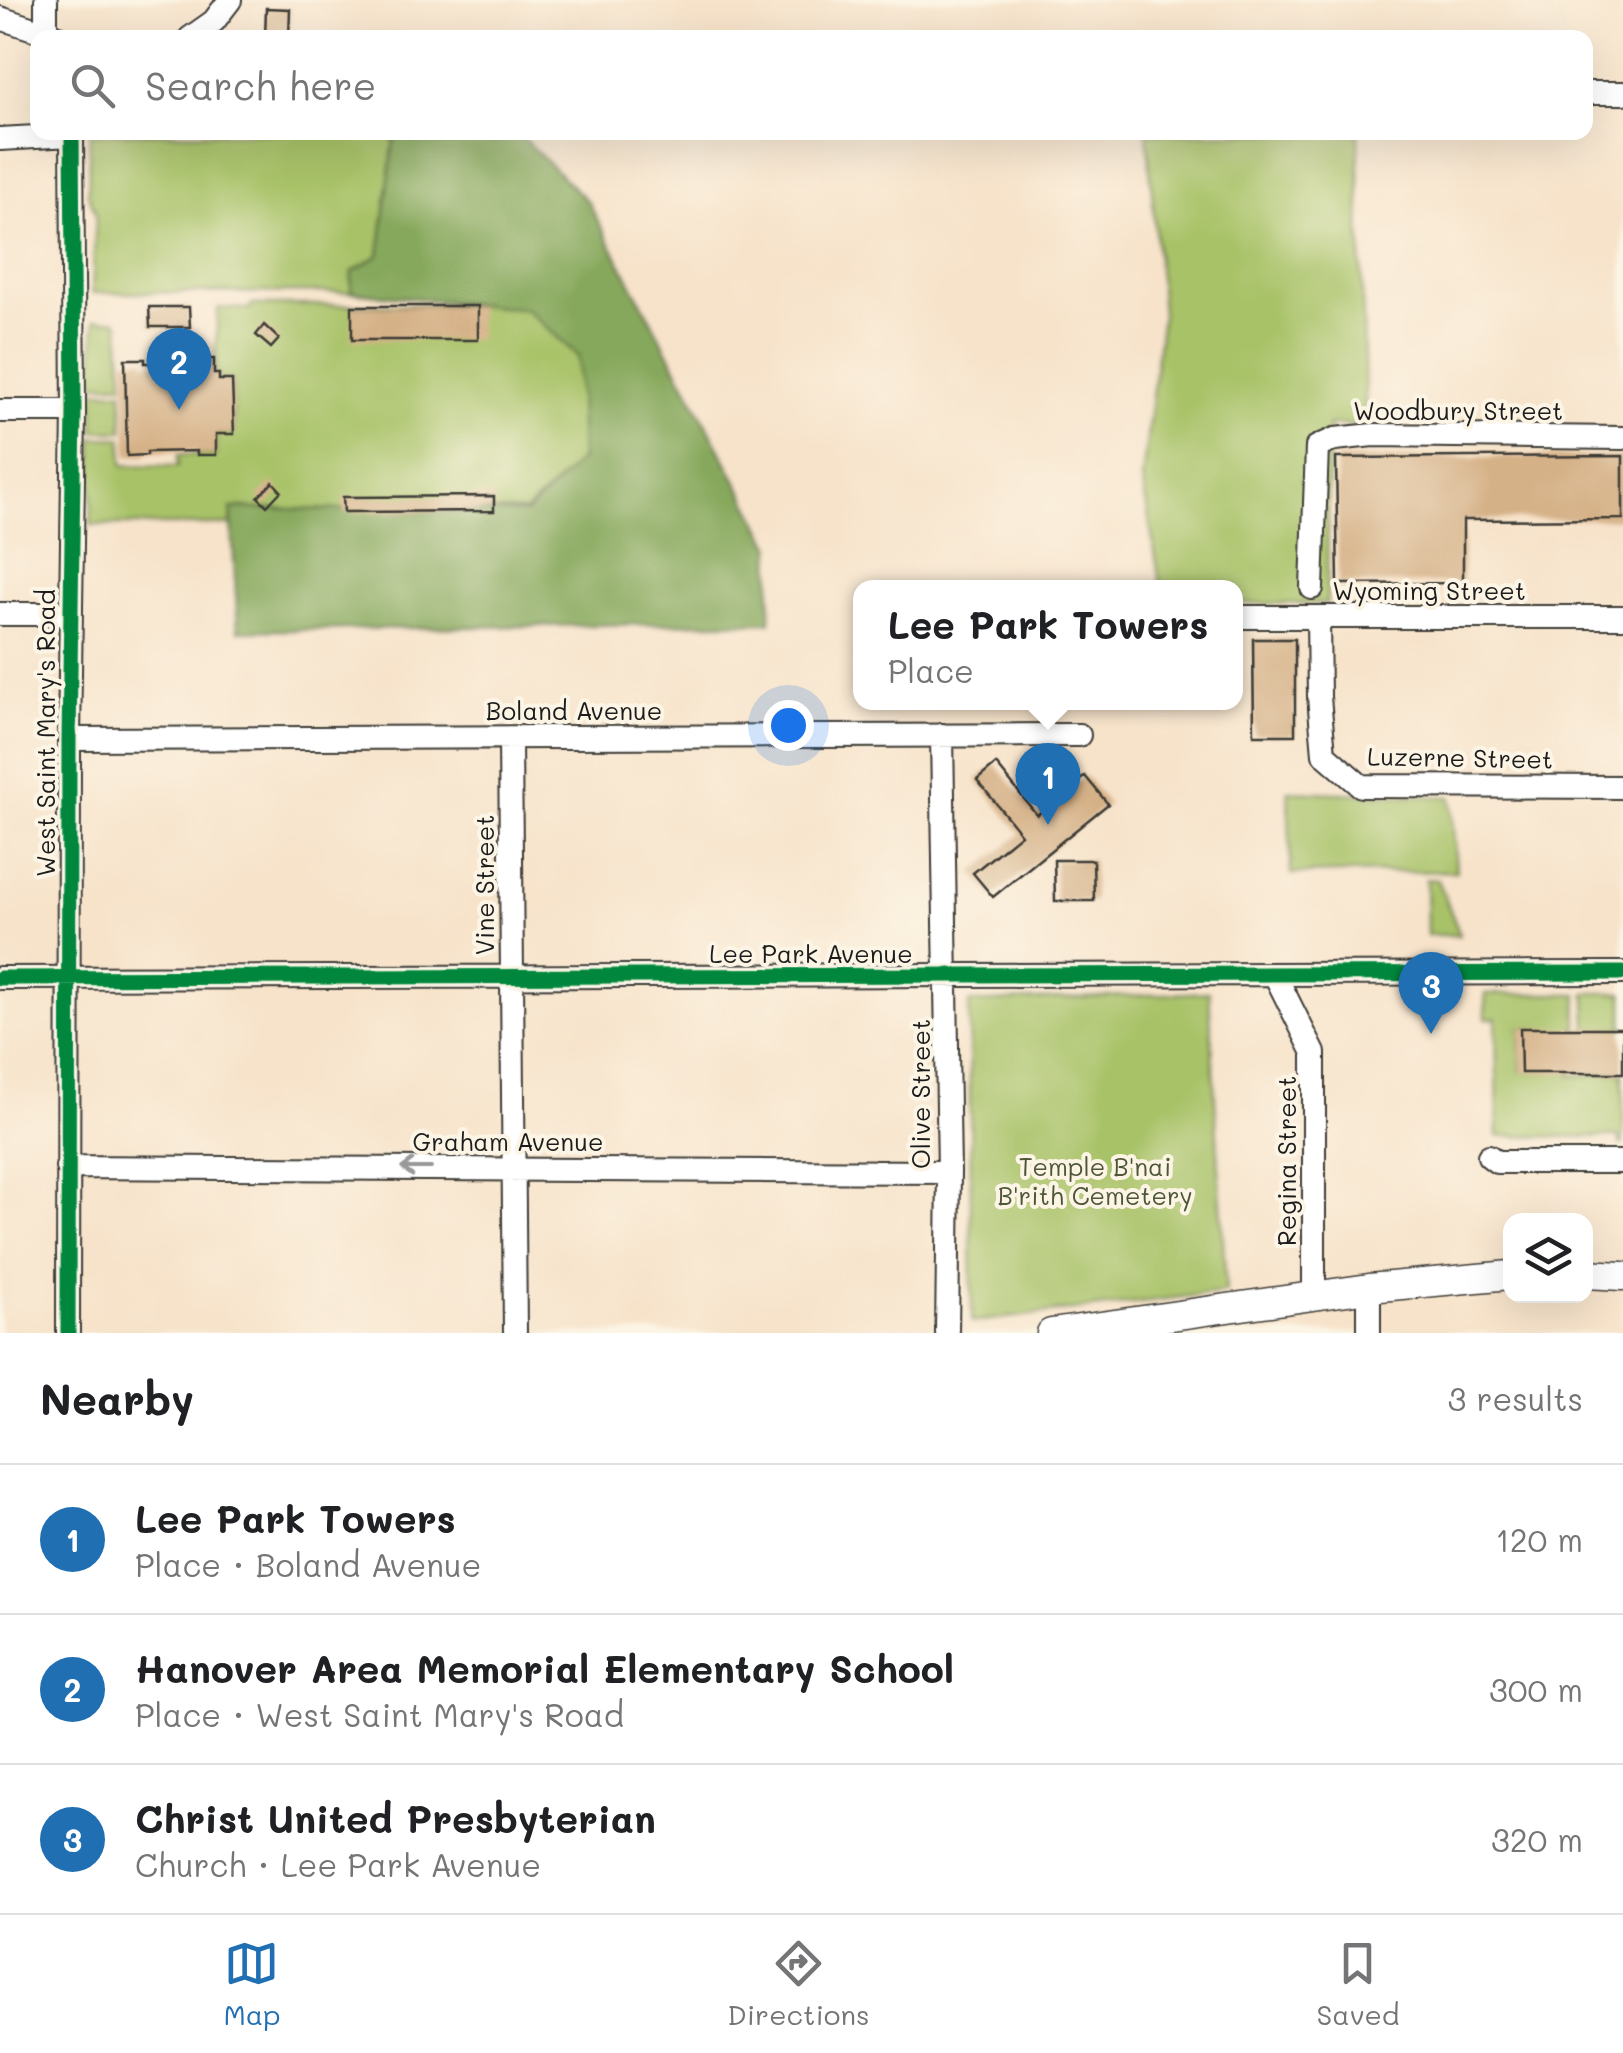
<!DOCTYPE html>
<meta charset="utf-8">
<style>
body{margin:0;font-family:Mali,sans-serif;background:#f6f6f6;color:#202124}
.controls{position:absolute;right:30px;bottom:30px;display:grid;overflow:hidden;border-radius:20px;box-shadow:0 10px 40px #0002}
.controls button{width:90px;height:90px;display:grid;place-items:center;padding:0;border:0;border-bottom:2px solid #e0e0e0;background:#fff;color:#202124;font:50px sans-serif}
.you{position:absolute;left:788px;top:725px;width:35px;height:35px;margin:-25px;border:8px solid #fff;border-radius:50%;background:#1a73e8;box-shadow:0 0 0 15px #1a73e833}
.badge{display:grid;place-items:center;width:65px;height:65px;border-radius:50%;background:#1f6fb2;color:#fff;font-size:32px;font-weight:700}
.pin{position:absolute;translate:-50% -82px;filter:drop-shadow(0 2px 5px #0008)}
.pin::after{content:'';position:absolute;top:52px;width:35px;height:30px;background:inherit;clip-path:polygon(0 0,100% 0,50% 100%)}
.popup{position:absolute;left:853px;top:580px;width:390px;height:130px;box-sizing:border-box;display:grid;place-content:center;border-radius:20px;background:#fff;filter:drop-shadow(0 2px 8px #0005);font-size:32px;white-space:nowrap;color:#757577}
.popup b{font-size:38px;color:#202124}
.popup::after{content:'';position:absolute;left:50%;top:100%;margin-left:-20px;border:20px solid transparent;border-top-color:#fff}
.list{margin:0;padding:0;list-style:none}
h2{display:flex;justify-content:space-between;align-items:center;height:130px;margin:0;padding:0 40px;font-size:42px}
h2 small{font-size:32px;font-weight:400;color:#757577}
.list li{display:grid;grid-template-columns:65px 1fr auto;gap:30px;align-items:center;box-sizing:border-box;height:150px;padding:0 40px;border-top:2px solid #e0e0e0}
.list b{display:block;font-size:38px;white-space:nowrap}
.list p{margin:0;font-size:32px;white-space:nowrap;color:#757577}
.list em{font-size:32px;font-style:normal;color:#757577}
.icon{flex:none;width:55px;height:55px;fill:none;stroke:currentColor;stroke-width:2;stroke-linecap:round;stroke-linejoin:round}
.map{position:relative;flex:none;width:1623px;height:1333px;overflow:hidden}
.search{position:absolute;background:#fff;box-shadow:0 10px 40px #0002;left:30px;right:30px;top:30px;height:110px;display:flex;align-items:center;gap:25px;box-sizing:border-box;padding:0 35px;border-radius:20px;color:#757577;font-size:38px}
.sheet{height:580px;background:#fff}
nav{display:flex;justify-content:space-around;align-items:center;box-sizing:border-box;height:140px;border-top:2px solid #e0e0e0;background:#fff;font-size:28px;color:#757577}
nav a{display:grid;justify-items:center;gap:5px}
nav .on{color:#1f6fb2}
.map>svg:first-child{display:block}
.green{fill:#a8c268;stroke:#626f42;stroke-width:2.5}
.forest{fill:#86a85c;stroke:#51623c;stroke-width:2.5}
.building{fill:#d5b187}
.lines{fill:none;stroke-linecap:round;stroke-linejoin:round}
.minor-casing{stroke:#3d3a36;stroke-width:26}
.major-casing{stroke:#3d3a36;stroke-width:31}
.minor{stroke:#fff;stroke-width:22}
.major{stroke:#fff;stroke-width:28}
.cycleway-casing{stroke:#fcf5e5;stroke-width:21}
.cycleway{stroke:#00873e;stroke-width:15}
.oneway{stroke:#999}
.labels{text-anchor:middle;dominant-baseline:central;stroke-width:8;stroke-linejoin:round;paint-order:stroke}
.street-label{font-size:25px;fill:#1c1c1c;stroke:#fcf5e5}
.park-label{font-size:25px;fill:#4d5637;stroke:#fcf5e5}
</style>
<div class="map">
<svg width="1623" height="1333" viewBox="0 0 1623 1333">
<rect width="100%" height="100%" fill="#fcf5e5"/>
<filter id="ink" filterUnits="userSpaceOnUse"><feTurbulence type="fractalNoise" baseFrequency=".01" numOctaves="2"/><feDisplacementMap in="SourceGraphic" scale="20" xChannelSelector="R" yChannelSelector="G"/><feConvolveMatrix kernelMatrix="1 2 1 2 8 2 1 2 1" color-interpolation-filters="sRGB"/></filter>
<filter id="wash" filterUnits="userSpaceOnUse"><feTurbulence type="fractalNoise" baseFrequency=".0048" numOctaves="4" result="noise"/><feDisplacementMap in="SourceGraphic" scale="40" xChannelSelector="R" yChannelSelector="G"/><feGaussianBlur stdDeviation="2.25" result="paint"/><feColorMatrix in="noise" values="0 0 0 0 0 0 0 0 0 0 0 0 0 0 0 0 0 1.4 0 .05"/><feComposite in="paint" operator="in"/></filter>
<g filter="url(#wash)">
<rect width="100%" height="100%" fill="#f7e3ca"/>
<path class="green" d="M90,133H395L379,255L352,272L351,292L92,293L96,214L88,194Z
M1147,133H1358L1366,426L1329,425L1327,604L1236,603V588L1161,587L1142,479L1162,314Z
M251,305H480L526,309L580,358L581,460L526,511L251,512L250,508H232L231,525H91L93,438H122L123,465L178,466V455H216V434H234L232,380H219V374H214L218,308L250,309Z
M95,320H116L119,323L123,384H93Z
M93,391H122L123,431H94Z
M1288,791L1451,797L1456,871L1291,874Z
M1426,879L1438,880L1460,935H1427Z
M1209,992L1226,1292L972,1322L969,1003Z
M1586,993H1623V1028L1591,1030L1587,1027Z
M1485,994H1578L1577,1027L1569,1030L1520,1028L1521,1072H1570L1571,1076L1623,1073V1145H1620L1619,1137L1498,1136L1496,1018H1486Z"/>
<path class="forest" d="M395,133H518L588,202L772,547L770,622L238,631L231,508L527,513L581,459L578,356L526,309L351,292L352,272L379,255Z"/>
<g id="blocks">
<path class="building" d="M266,8L290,9L289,38H265Z
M352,306H478V340H352Z
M149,307H189L190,327H150Z
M264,325L279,339L271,348L256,335Z
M125,359H145V363H198L197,359H214V374H219V380H232L234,434H216V455H197V451L147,452V455L127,456Z
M1623,456V519L1463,520V583L1338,584L1336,458Z
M273,482L281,491L267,506L258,497Z
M494,496V511L344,512L343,497Z
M1253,639H1295V735H1254Z
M996,764L1037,815L1085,776L1108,804L993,897L973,873L1021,834L977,780Z
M1054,860H1093L1094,901H1055Z
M1520,1028H1623V1073H1521Z"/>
</g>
</g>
<g filter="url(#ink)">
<use href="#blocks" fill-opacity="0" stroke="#3d3a36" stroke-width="2.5"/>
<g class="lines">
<g class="minor-casing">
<path id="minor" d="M46,0V32
M0,18L61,38
M190,38L214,21L230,0
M1586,93H1623
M0,139L71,135
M0,411H74
M1312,588L1317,447L1335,439L1373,435L1623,438
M0,614H71
M1236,617H1623
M1318,618L1319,697L1324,754L1361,786L1623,787
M942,735L949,1172L947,1333
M510,738L515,1333
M69,739L1079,735
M1275,975L1314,1053V1296
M0,978L1623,973
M1489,1156L1497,1162H1623
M67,1167L949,1172
M1369,1288V1333
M68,1333L69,739L74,411L72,132"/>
</g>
<g class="major-casing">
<path id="major" d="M1586,1274L1623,1276
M1051,1333L1369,1288L1510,1275"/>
</g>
<use href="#minor" class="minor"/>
<use href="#major" class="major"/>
<g class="cycleway-casing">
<path id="cycleway" d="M0,978L1623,973
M68,1333L69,739L74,411L72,132"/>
</g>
<use href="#cycleway" class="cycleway"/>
</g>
<defs><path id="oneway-shaft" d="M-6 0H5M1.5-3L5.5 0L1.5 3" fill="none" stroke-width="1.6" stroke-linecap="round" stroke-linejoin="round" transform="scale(2.5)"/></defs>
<use class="oneway" href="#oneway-shaft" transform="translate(416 1168) rotate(-180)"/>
</g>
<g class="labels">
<g class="street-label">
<text x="1458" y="410">Woodbury Street</text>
<text x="1429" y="590">Wyoming Street</text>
<text x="574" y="710">Boland Avenue</text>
<text transform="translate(45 733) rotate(-90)">West Saint Mary's Road</text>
<text transform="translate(1460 757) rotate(1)">Luzerne Street</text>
<text transform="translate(484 885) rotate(-90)">Vine Street</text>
<text x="811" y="953">Lee Park Avenue</text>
<text transform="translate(920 1094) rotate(-90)">Olive Street</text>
<text x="508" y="1141">Graham Avenue</text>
<text transform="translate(1286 1161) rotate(-90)">Regina Street</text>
</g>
<g class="park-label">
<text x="1095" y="1166">Temple B'nai<tspan x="1095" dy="29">B'rith Cemetery</tspan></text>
</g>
</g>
</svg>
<div class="controls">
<button><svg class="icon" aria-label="layers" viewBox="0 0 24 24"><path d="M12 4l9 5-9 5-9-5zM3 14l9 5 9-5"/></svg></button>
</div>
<div class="you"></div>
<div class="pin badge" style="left:1048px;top:825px">1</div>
<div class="popup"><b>Lee Park Towers</b>Place</div>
<div class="pin badge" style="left:179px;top:410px">2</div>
<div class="pin badge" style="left:1431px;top:1034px">3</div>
<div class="search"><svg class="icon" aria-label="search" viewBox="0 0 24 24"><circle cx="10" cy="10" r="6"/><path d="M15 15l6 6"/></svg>Search here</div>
</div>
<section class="sheet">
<h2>Nearby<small>3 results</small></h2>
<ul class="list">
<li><span class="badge">1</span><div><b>Lee Park Towers</b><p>Place · Boland Avenue</p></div><em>120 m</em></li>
<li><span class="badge">2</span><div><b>Hanover Area Memorial Elementary School</b><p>Place · West Saint Mary's Road</p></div><em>300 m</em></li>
<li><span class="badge">3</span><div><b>Christ United Presbyterian</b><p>Church · Lee Park Avenue</p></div><em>320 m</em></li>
</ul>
</section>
<nav>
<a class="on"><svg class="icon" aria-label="map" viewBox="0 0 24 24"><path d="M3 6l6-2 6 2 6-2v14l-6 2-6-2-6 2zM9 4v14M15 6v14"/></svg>Map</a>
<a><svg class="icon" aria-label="directions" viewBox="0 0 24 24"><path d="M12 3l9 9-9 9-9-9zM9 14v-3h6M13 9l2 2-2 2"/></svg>Directions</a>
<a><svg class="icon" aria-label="saved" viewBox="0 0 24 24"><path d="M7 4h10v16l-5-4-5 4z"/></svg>Saved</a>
</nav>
